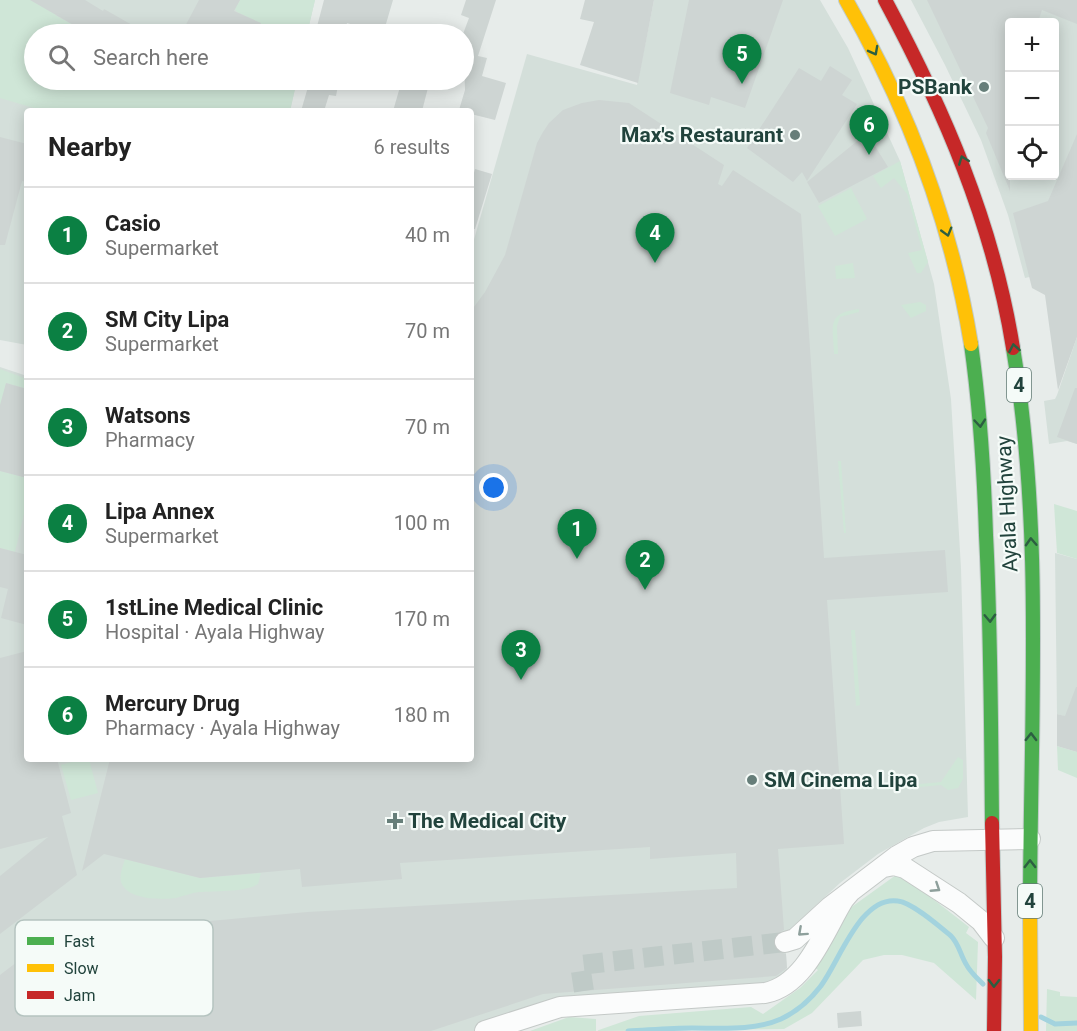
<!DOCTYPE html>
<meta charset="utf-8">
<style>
body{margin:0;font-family:Roboto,sans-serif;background:#f6f6f6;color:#222}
.controls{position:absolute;right:18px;top:18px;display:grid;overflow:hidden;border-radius:6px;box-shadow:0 3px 15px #0003}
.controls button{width:54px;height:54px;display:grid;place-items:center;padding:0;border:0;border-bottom:2px solid #e0e0e0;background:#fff;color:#222;font:30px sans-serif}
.you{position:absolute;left:494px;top:488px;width:21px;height:21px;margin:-15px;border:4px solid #fff;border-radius:50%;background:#1a73e8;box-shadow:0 0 0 9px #1a73e833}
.badge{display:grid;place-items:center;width:39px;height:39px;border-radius:50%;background:#0b8043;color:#fff;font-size:20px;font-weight:700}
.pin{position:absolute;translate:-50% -50px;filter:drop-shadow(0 2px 3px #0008)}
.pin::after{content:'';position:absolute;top:32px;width:21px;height:18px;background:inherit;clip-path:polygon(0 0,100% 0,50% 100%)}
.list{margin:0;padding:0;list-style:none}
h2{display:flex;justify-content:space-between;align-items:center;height:78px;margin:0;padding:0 24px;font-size:26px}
h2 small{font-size:20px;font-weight:400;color:#767676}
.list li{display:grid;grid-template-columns:39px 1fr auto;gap:18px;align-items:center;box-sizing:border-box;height:96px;padding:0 24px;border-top:2px solid #e0e0e0}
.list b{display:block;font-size:22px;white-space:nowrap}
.list p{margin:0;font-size:20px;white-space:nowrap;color:#767676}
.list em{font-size:20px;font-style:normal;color:#767676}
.icon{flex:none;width:33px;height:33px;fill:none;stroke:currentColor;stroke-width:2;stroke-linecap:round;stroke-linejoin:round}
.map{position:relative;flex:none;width:1077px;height:1031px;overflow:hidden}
.search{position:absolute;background:#fff;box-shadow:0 3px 15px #0003;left:24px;top:24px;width:450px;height:66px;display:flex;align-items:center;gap:15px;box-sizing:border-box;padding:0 21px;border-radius:33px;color:#767676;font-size:22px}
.panel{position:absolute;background:#fff;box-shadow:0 3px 15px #0003;left:24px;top:108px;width:450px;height:654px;border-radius:6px}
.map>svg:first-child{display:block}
.built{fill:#d4dfda;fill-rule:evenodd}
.green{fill:#cfe6d7}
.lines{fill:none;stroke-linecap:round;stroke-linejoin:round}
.stream{stroke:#a3d3de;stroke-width:5}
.building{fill:#ced5d3}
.street-tunnel{stroke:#bfcac7;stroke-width:20;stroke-dasharray:20 10;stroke-linecap:butt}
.street-casing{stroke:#c4c9c7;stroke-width:22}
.fast-casing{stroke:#c1cbc9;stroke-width:16}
.slow-casing{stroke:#c1cbc9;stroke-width:16}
.jam-casing{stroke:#c1cbc9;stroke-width:16}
.street{stroke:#fbfcfc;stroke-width:20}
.fast{stroke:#4caf50;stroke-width:14}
.slow{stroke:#ffc107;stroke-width:14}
.jam{stroke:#c62828;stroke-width:14}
.oneway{stroke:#2c5e41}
.oneway2{stroke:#8ea09c}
.poi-dot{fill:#667e79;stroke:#f5fbf8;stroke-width:2}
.labels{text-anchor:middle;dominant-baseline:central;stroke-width:4.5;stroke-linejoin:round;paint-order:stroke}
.shield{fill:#f5fbf8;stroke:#617a74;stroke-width:1.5}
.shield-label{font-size:20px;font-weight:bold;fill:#21433c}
.poi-label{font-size:21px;font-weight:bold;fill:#21433c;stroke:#f5fbf8;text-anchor:end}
.street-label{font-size:21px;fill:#21433c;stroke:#f5fbf8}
.key{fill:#f5fbf8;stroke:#b5c4c0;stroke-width:1.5}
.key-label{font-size:16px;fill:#21433c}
</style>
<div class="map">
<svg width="1077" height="1031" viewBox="0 0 1077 1031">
<rect width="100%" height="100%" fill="#e7ecea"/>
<path class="built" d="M0,0H315L307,34H34V80H297L290,111H27V345L0,340Z
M654,0H820L848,48L900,161L934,284L951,399L961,568L968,817L939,822L924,828L878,854L840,883L785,934L787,975L782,985L599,1002L478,1031H0V367L27,376V759H471V250L527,54L637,85Z
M911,0H1074L1077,2V201L1043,274L1025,278L1008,215L981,140L945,65ZM1010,22H1054V176H1010Z
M1077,337V444L1067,441L1049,444L1044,401L1055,399L1057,395Z
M1055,553L1077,559V720L1057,714Z"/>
<path class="green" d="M0,0H64L55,15L89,34H34V80H297L290,111H44L0,98Z
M240,0H315L307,34H255L260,23L237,12L235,9Z
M900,161L928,262L921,273H917L908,253L922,250L907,194L894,178L881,188L873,176Z
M851,188L867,219L835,236L818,206Z
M853,263L855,278L836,279L835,266Z
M920,302L926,305V311L911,318L901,305Z
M859,309V312L840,317L837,326L838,354H834C833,326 826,313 859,309Z
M0,369L27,379V389L6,383L0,419Z
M838,461H841L846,533H844Z
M0,471L27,478V501L15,552L0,548Z
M1054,504L1077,511V559L1057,553Z
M851,630H855L860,705L856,706Z
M1057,746L1077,752V778L1058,770Z
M958,757L963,760V779L958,788L948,790L941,785L888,790V787L941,782Z
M82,759H89L98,793L71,800L61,765Z
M125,859L200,878L261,873L258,884C246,892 214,891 199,892C191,893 184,896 176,898C161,900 127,900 121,882C119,875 123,866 125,859Z
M896,875H902L969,927L966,933L978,942L976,1000L934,963L902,955H884L863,960L812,1013L784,1029L530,1031L569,1017L596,1019V1031L639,1016L751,1007L763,1014L800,988L818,970L815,968L846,911Z
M1047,989L1060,992V996L1077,997V1031H1046Z"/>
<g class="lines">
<path class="stream" d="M1041,1017L1055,1024L1077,1023
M628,1031C649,1030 671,1028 692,1028C721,1028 754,1031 781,1019C796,1012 810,1000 820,987C839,963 860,895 898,901C913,903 939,926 951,936C959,944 960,954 966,964C970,972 977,978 983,984"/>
</g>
<path class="building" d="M30,0H85L103,11L104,9L148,34H89Z
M199,0H240L234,11L261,23L255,34H181Z
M324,0H393L383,34L347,23L344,34H315Z
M466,0H496L478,56L487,58L482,76L506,83L495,120L471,114V111L459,110L465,90L463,34L469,18L461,15Z
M585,0H654L638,83L580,65L594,22L580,19Z
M689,0H783L745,108L711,97L709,105L670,93Z
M927,0H1077V24L1042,10L1038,22H1010V191L986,133L988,128Z
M830,66L852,80L842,95L857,104L807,181L802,172L793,182L747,148L799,68L821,81Z
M310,80H339L336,96L329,95L324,111H301Z
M402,80H430L422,111H393Z
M599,100L629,103L724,165L718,184L722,186L733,170L801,214L824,558L945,550L948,592L827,600L844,844L778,849L784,930L776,934L773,945L777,951L786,954L787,968L776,976L543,994L431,1031H0V975L47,939L58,935L307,912L737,888L736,853L650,859V847L400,863L402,879L302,887L300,869L200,878L104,854L82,871L110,759H471V311L485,292L505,255L537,143L543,132L549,123L563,110L582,103Z
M867,133L888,167L819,203L807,182Z
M1077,134V337L1058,390L1045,295L1032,288L1013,213L1048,201Z
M0,137L27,144V182L22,181L5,245H0Z
M475,169L492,174L475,229H471V184Z
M6,383L27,389V478L0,471V405Z
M1075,388H1077V444L1057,437Z
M0,548L27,555V625L1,618L8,589L0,587Z
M27,651V759H57L71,813L62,816L77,875L0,934V876L48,837L0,849V658Z
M1076,687H1077V752L1057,746V714L1065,716Z
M861,1011L862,1026L838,1028L837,1013Z"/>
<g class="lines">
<path class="street-tunnel" d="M584,991L580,965L785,942"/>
<g class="street-casing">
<path id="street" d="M884,867L894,865L905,868L959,903L981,921L994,938
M785,942L795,939L830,907L897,856L913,847L933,841L1030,839
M485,1031L560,1007L765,993C806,985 824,931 844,899L850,892"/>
</g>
<g class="fast-casing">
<path id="fast" d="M971,344C980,408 984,472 986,535C991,631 991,727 992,823
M1013,348C1044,533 1030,723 1030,910"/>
</g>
<g class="slow-casing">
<path id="slow" d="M846,0C908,108 951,221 971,344
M1030,910L1031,1031"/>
</g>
<g class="jam-casing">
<path id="jam" d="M885,0C944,110 993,223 1013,348
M992,823L995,957L994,1031"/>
</g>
<use href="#street" class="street"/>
<use href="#fast" class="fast"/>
<use href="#slow" class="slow"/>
<use href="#jam" class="jam"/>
</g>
<defs><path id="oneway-chevron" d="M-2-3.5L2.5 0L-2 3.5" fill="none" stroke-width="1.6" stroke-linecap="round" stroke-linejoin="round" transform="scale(1.5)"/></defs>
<g class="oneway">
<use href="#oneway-chevron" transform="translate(874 51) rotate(62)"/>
<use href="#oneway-chevron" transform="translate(963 160) rotate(-111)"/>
<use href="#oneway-chevron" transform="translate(947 232) rotate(74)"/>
<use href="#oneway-chevron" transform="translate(1014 348) rotate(-100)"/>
<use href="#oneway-chevron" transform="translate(980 423) rotate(85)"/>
<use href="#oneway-chevron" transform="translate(1031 542) rotate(-93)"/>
<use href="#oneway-chevron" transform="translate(990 618) rotate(88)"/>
<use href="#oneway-chevron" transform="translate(1031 737) rotate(-89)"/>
<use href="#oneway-chevron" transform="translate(1030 864) rotate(-90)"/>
<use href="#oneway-chevron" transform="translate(994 983) rotate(91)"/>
</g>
<g class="oneway2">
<use href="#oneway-chevron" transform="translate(936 888) rotate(33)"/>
<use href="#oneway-chevron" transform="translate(802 932) rotate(138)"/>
</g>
<g class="poi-dot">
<circle cx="984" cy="87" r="6"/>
<circle cx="795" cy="135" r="6"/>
<circle cx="752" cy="780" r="6"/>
<path d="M392 812h6v6h6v6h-6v6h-6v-6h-6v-6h6z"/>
</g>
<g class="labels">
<g class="shield">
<rect x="1007" y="368" width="24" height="34" rx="4.5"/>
<rect x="1018" y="884" width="24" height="34" rx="4.5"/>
</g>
<g class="shield-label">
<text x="1019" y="385">4</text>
<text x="1030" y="901">4</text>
</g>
<g class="poi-label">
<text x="972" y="87">PSBank</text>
<text x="783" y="135">Max's Restaurant</text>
<text x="764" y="780" text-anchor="start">SM Cinema Lipa</text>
<text x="408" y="821" text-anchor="start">The Medical City</text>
</g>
<g class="street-label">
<text transform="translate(1007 504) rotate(-93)">Ayala Highway</text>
</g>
</g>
<rect x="15" y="920" width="198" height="96" rx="9" class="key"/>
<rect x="27" y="937" width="27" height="8" fill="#4caf50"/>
<rect x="27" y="964" width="27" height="8" fill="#ffc107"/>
<rect x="27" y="991" width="27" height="8" fill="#c62828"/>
<g class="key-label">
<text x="64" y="947">Fast</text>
<text x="64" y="974">Slow</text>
<text x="64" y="1001">Jam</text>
</g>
</svg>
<div class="controls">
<button>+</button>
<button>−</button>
<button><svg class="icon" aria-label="locate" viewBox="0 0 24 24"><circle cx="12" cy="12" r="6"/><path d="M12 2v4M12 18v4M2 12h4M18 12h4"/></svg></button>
</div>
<div class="you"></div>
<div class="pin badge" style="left:577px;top:559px">1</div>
<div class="pin badge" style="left:645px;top:590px">2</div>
<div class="pin badge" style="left:521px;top:680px">3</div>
<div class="pin badge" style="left:655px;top:263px">4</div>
<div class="pin badge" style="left:742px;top:84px">5</div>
<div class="pin badge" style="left:869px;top:155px">6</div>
<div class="search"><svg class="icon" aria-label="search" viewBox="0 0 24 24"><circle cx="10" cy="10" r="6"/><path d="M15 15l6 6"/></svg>Search here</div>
<section class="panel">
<h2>Nearby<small>6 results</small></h2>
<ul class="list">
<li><span class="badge">1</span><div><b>Casio</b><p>Supermarket</p></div><em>40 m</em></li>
<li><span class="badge">2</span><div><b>SM City Lipa</b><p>Supermarket</p></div><em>70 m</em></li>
<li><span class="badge">3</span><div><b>Watsons</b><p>Pharmacy</p></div><em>70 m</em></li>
<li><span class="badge">4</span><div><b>Lipa Annex</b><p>Supermarket</p></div><em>100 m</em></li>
<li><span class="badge">5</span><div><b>1stLine Medical Clinic</b><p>Hospital · Ayala Highway</p></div><em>170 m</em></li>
<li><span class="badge">6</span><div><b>Mercury Drug</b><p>Pharmacy · Ayala Highway</p></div><em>180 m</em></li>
</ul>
</section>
</div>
